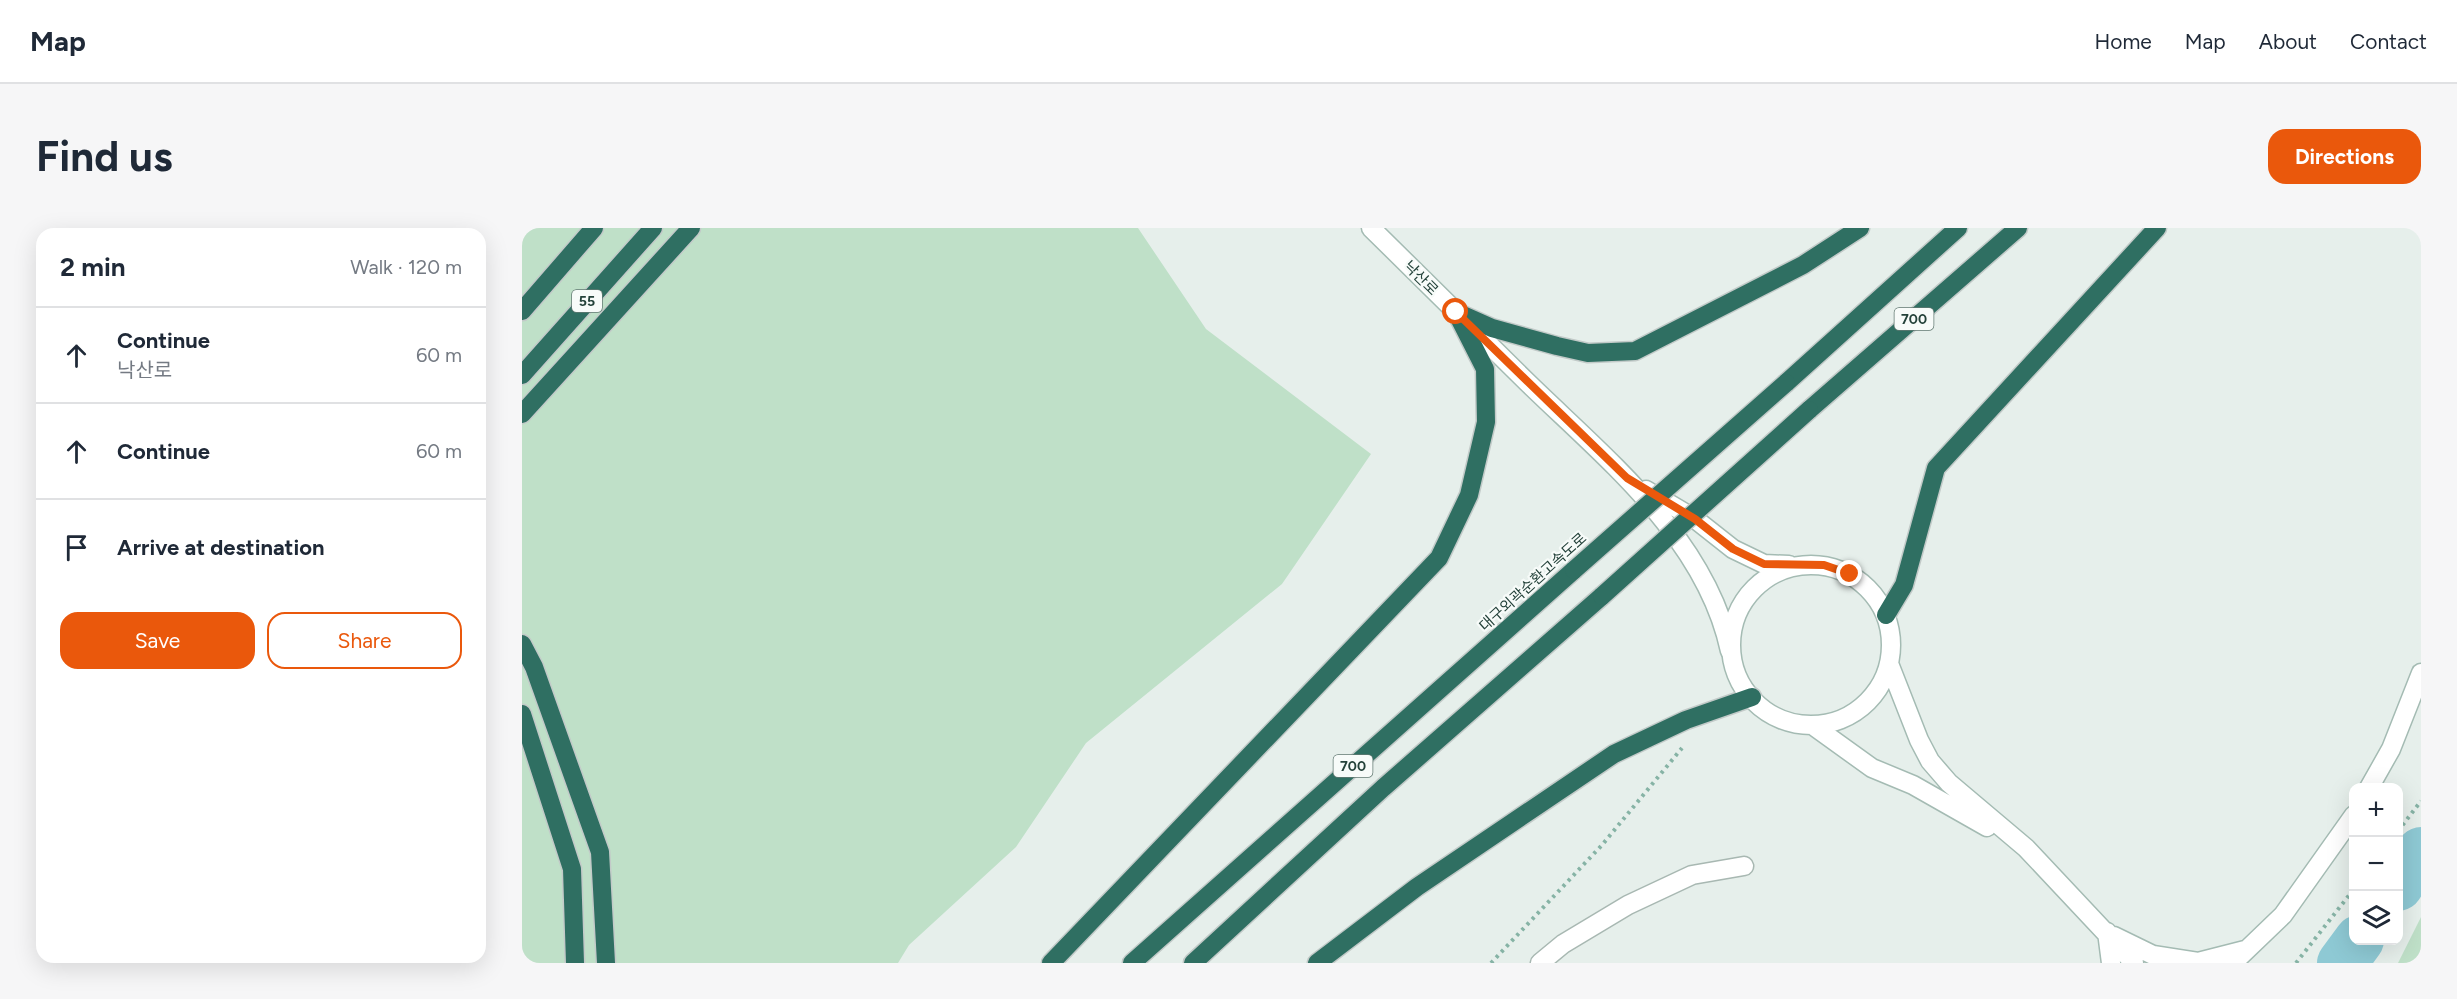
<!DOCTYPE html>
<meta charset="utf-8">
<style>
body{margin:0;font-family:Figtree,"Noto Sans KR",sans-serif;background:#f6f6f7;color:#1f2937}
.controls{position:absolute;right:18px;bottom:18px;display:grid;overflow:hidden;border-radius:12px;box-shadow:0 6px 24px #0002}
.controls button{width:54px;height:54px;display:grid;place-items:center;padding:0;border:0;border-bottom:2px solid #e0e1e3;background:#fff;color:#1f2937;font:30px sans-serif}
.stop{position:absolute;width:18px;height:18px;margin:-14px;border:4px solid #ea580c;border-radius:50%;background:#fff}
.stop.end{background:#ea580c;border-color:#fff;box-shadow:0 2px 6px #0008}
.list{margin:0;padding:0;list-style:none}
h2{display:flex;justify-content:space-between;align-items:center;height:78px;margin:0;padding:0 24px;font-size:26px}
h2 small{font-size:20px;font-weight:400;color:#747a83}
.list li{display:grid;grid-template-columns:39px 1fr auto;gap:18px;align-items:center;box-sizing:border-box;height:96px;padding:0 24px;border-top:2px solid #e0e1e3}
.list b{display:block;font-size:22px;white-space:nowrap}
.list p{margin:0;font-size:20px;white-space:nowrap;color:#747a83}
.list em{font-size:20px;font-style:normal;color:#747a83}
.actions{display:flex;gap:12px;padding:18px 24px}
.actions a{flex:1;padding:14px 0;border:2px solid #ea580c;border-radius:18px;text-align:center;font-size:21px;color:#ea580c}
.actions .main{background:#ea580c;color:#fff}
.icon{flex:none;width:33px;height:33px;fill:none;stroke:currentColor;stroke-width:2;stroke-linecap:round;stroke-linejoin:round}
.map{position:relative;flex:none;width:1899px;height:735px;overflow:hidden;border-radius:18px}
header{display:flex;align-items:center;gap:36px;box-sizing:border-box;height:84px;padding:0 30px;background:#fff;border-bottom:2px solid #e0e1e3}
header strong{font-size:28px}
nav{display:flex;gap:33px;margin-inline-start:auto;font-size:21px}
.intro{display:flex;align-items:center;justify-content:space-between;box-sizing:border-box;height:144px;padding:0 36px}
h1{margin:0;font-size:42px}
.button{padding:15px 27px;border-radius:18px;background:#ea580c;color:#fff;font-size:21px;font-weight:700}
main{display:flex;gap:36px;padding:0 36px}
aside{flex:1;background:#fff;border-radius:18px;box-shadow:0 6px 24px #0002}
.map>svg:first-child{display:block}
.green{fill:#bfe0c8}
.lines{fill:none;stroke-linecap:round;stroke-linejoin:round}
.river{stroke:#8ec9d4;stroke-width:50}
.minor-casing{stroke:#a8b8b2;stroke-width:21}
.secondary-casing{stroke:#a4bbb3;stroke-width:21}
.motorway-casing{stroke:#c2cac8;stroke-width:21}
.path{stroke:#86b3a5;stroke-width:4;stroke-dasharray:3 4.5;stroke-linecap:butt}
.minor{stroke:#fff;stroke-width:18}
.secondary{stroke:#fff;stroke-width:18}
.motorway{stroke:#2f6f62;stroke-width:18}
.motorway-bridge-casing{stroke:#c2cac8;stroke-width:21;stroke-linecap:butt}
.motorway-bridge{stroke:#2f6f62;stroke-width:18}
.route{stroke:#ea580c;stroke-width:8}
.labels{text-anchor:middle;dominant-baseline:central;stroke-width:4.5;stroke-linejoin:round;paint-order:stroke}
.shield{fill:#f7fbf9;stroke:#637a73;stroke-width:1.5}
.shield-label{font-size:14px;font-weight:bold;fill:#24423a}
.street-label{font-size:15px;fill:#24423a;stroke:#f7fbf9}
</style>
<header>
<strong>Map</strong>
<nav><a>Home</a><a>Map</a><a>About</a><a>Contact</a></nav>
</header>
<div class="intro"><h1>Find us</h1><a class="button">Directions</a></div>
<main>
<aside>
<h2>2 min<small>Walk · 120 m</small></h2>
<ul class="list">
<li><svg class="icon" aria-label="ahead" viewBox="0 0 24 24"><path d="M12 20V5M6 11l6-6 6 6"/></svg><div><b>Continue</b><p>낙산로</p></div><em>60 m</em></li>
<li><svg class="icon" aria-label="ahead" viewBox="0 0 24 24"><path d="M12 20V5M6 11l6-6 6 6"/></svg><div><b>Continue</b></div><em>60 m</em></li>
<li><svg class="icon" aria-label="arrive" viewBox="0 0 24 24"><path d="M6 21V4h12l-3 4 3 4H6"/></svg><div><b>Arrive at destination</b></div></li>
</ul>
<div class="actions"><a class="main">Save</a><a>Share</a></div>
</aside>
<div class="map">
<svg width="1899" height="735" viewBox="0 0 1899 735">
<rect width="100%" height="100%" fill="#e6efeb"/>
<path class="green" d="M0,0H616L684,101L849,226L760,356L564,515L494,619L387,717L376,735H0Z
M1899,689V735H1876Z"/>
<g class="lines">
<path class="river" d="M1876,658L1899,624
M1820,735L1837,712"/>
<g class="minor-casing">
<path id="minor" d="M1018,735L1041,716L1106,677L1170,647L1222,638"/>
</g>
<g class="secondary-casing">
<path id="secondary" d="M849,0C901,52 953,103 1005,154C1084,231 1184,310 1208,423
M1124,262L1173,291L1211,321L1242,336L1267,337
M1209 417a80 80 0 1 1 160 0a80 80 0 1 1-160 0Z
M1368,438L1397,512L1408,533L1427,555L1504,620L1612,735
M1293,499L1350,540L1391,557L1465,599
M1847,560L1869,521L1899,445
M1585,704L1589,735
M1592,708L1631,727L1676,734L1723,722
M1711,735L1761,687L1832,587"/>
</g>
<g class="motorway-casing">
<path id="motorway" d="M0,83L72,0
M934,84L970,100L1035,118L1066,125L1113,123L1281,37L1338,0
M0,147L131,0
M1264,155L1436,0
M1287,182L1496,0
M0,186L169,0
M1364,387L1382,357L1414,240L1635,0
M0,416L12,439L78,624L84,735
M0,486L50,641L53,735
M529,735L917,330L947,267L964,194L963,141L934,84
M610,735L1052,342
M671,735L861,560L1080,368
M795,735L895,659L1092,526L1164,492L1230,469"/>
</g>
<path class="path" d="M1876,603L1899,573
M969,735L1080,617L1160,520
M1774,735L1832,661"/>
<use href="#minor" class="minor"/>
<use href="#secondary" class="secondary"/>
<use href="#motorway" class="motorway"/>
<g class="motorway-bridge-casing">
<path id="motorway-bridge" d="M1052,342L1264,155
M1080,368L1287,182"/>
</g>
<use href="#motorway-bridge" class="motorway-bridge"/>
</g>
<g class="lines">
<path class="route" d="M934,84L1105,250L1173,291L1211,321L1242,336L1302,337L1328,346"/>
</g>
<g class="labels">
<g class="shield">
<rect x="50" y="62" width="30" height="22" rx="4.5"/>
<rect x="1372.5" y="80" width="39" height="22" rx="4.5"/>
<rect x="811.5" y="527" width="39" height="22" rx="4.5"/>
</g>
<g class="shield-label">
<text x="65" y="73">55</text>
<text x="1392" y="91">700</text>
<text x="831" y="538">700</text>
</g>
<g class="street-label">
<text transform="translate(899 50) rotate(45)">낙산로</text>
<text transform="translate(1011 354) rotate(-42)">대구외곽순환고속도로</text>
</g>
</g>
</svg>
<div class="controls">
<button>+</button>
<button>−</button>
<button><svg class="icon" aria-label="layers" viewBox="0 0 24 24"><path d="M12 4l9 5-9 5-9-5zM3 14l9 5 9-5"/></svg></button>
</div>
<div class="stop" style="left:934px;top:84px"></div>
<div class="stop end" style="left:1328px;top:346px"></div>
</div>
</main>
